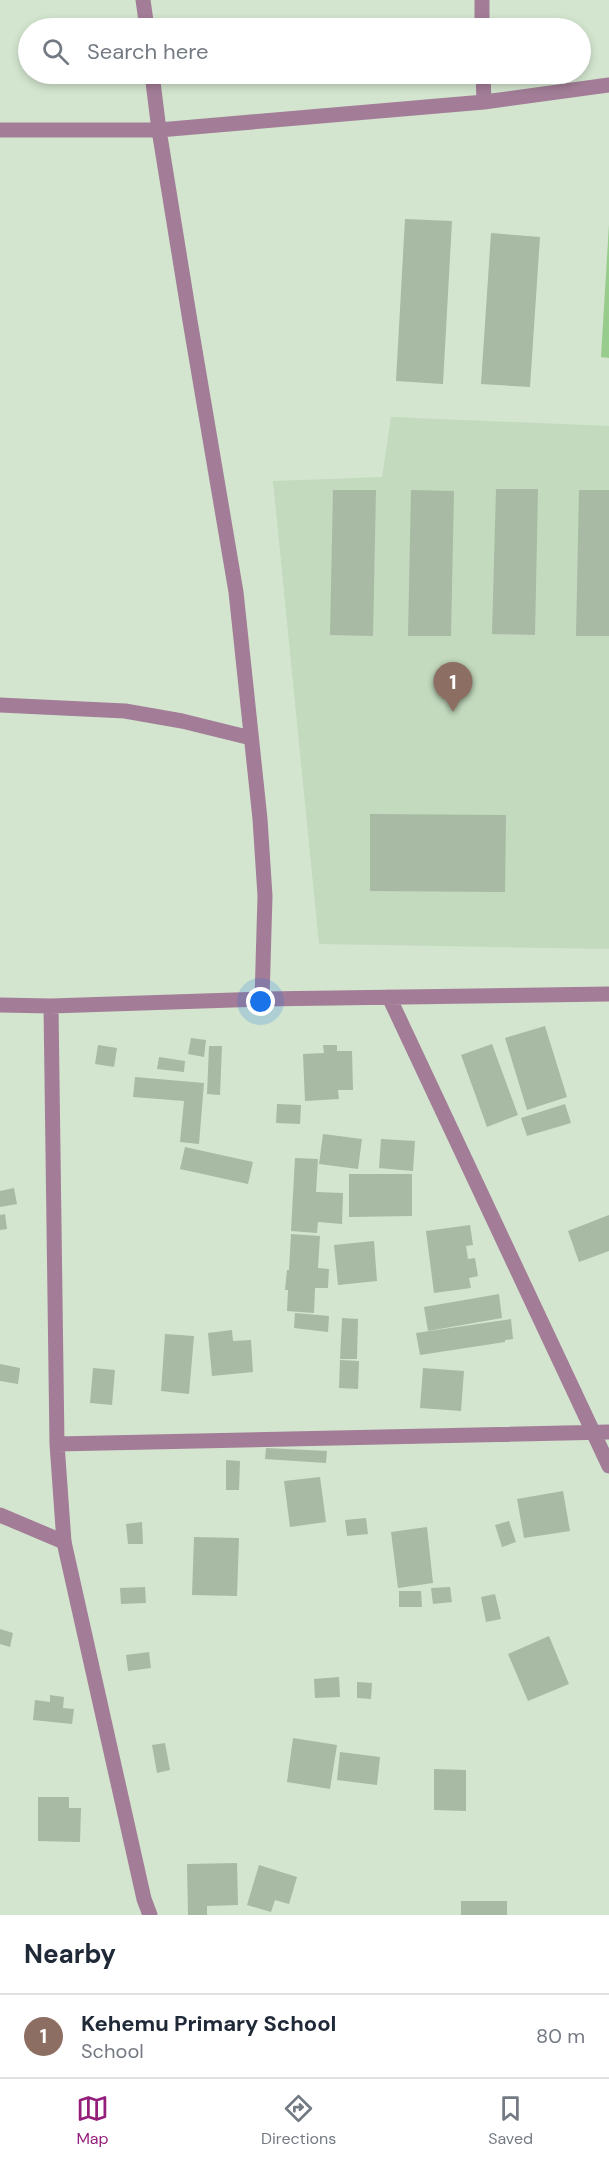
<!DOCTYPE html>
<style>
body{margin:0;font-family:"DM Sans",sans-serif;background:#f2f2f3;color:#1f2937}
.you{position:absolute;left:261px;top:1002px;width:21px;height:21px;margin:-15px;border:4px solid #fff;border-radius:50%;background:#1a73e8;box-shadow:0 0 0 9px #1a73e833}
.badge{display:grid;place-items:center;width:39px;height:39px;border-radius:50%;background:#941e7b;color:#fff;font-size:20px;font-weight:700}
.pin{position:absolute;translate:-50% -50px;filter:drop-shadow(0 2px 3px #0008)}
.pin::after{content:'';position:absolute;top:32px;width:21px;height:18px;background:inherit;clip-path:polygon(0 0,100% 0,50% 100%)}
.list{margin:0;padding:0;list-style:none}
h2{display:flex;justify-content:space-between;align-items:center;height:78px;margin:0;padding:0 24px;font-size:26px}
h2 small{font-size:20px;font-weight:400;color:#747a83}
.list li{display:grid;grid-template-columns:39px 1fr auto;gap:18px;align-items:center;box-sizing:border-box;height:84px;padding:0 24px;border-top:2px solid #e0e1e3}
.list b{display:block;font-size:22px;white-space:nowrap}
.list p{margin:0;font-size:20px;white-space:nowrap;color:#747a83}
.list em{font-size:20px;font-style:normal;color:#747a83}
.icon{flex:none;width:33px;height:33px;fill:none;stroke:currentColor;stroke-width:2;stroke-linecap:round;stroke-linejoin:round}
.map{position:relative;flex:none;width:609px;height:1915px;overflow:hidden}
.search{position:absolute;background:#fff;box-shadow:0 3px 9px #0003;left:18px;right:18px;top:18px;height:66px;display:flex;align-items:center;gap:15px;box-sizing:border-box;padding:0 21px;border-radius:33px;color:#747a83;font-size:22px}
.sheet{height:162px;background:#fff}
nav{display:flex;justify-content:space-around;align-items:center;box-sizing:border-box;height:84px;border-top:2px solid #e0e1e3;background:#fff;font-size:16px;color:#747a83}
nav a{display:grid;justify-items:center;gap:3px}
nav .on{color:#941e7b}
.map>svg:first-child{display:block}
.built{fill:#c3dabe}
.green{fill:#98cc8d}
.building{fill:#a8b9a4}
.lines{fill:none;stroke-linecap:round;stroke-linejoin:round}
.lane{stroke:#a37d97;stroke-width:15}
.street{stroke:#a37d97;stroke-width:15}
</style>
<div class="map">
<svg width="609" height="1915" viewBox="0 0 609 1915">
<rect width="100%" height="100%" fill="#d3e5cf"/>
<path class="built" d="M391,417L609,426V949L319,944L273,481L382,477Z"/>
<path class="green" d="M609,224V358L601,357Z"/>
<path class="building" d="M405,219L452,221L443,384L396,381Z
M491,233L540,237L530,387L481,384Z
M496,489H538L535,635L492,634Z
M333,490H376L373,636L330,635Z
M411,490L454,491L451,636H408Z
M579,490H609V636H576Z
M370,814L506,815L505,892L370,891Z
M545,1026L567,1097L527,1110L505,1038Z
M191,1038L206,1040L204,1057L188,1054Z
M492,1044L518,1115L487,1127L461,1055Z
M98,1045L117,1048L114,1067L95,1064Z
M323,1045H337V1051H352L353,1090H338L339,1099L305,1101L303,1054L324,1053Z
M209,1046H222L220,1095L207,1094Z
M159,1057L185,1061L184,1072L157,1069Z
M135,1077L204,1083L199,1144L180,1142L184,1101L133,1097Z
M277,1104L301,1105L300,1124L276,1123Z
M565,1104L571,1123L527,1136L521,1118Z
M323,1134L362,1139L358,1169L319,1164Z
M381,1139L415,1141L413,1171L379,1168Z
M185,1147L253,1162L248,1184L180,1169Z
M295,1158L318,1159L316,1192L343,1193L342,1224L318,1222L317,1233L291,1231Z
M349,1174H412V1216L349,1217Z
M14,1188L17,1204L0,1207V1191Z
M5,1214L7,1229L0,1230V1215Z
M609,1215V1251L579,1262L568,1231Z
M470,1225L473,1245L466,1246L468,1259L475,1258L478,1276L469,1278L471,1288L434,1293L426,1231Z
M291,1234L320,1236L318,1268L329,1269L328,1288H315L314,1313L287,1311L288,1290H285L287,1270H289Z
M374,1241L377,1281L338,1285L334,1245Z
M499,1294L502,1318L428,1331L424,1307Z
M295,1313L329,1316L328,1332L294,1328Z
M342,1318L358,1319L357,1359H340Z
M511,1319L513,1339L505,1340V1342L420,1355L416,1333Z
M232,1330L233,1341L251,1340L253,1372L212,1376L208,1333Z
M165,1334L194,1336L189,1394L161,1391Z
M340,1360L359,1361L358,1389L339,1388Z
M0,1364L20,1368L18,1384L0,1381Z
M93,1368L115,1370L112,1405L90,1403Z
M423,1368L464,1371L461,1411L420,1408Z
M266,1448L327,1451L326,1463L265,1459Z
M226,1460L240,1461L239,1490H226Z
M320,1477L326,1522L290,1527L284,1481Z
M563,1491L570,1531L524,1538L517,1499Z
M366,1518L368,1534L347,1536L345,1520Z
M509,1521L516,1542L502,1547L495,1525Z
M142,1522L143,1544H128L126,1524Z
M427,1527L433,1583L398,1588L391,1532Z
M194,1537L239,1538L237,1596L192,1595Z
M145,1587L146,1603L121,1604L120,1588Z
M450,1587L452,1602L433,1604L431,1588Z
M399,1591H421L422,1607H399Z
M495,1594L501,1619L486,1622L481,1597Z
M0,1629L13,1633L10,1647L0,1644Z
M549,1636L569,1684L528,1701L508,1654Z
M149,1652L151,1668L128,1671L126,1655Z
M339,1677L340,1697L315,1698L314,1679Z
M357,1682L372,1683L371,1699L357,1698Z
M50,1695L64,1697L63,1708L74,1709L72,1724L33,1720L35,1700L50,1702Z
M293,1738L337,1745L330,1789L287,1782Z
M165,1743L170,1770L157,1773L152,1745Z
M340,1752L380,1757L377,1785L337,1780Z
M434,1769L466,1770V1811L434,1810Z
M38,1797H69V1808H81L80,1842L38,1841Z
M237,1863L238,1905L207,1906V1915H188L187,1864Z
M259,1865L297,1877L289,1904L275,1900L271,1912L247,1905Z
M461,1901H507V1915H461Z"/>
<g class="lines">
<path class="lane" d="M0,1515L64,1542"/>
<path class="street" d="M143,0L147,28
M482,0V28
M152,74L159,130L190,321L236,592L260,819L265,896L262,999
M483,74L484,102
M0,130H159L484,102L609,85
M0,705L125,711L182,721L251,738
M389,997L609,1466
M0,1005L51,1006L262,999L609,994
M51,1006L57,1444L64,1542L144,1899L150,1915
M57,1444L609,1432"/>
</g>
</svg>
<div class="you"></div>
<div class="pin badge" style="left:453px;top:712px;background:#8d6e63">1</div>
<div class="search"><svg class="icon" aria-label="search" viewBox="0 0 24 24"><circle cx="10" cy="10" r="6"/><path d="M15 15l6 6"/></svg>Search here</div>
</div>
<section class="sheet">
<h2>Nearby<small></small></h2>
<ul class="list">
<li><span class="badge" style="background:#8d6e63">1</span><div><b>Kehemu Primary School</b><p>School</p></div><em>80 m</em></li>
</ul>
</section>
<nav>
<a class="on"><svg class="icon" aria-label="map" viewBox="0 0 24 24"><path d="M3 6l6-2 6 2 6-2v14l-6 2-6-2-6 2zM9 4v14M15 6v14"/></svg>Map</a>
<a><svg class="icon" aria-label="directions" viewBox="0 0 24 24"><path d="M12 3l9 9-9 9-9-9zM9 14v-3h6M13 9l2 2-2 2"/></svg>Directions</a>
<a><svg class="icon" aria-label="saved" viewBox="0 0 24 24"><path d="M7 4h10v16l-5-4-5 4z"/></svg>Saved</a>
</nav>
